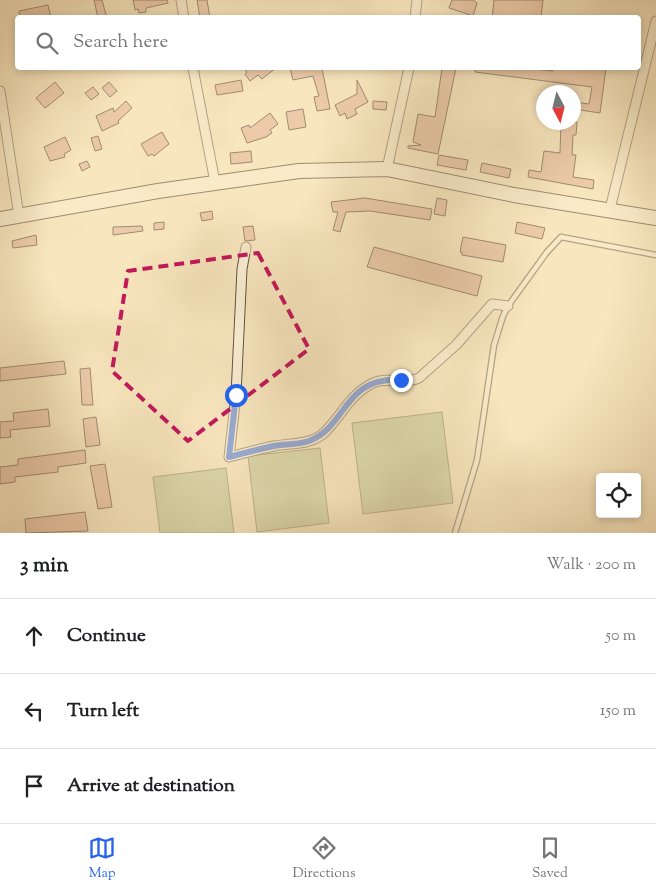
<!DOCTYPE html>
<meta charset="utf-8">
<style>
body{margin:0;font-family:"Sorts Mill Goudy",serif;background:#f2f2f2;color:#202124}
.controls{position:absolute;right:15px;bottom:15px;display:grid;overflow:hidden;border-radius:5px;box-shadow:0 2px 8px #0003}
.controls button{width:45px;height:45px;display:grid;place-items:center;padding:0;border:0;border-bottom:1px solid #e0e0e0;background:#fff;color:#202124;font:25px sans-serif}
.compass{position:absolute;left:536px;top:85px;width:45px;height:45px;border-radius:50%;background:#fff;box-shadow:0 2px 8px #0003;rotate:173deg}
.stop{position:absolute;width:15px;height:15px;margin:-11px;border:4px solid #2563eb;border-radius:50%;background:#fff}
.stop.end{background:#2563eb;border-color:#fff;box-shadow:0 1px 5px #0008}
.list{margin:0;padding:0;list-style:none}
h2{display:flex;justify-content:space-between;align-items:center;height:65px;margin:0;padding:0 20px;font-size:21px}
h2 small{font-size:16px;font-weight:400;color:#757577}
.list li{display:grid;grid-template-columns:32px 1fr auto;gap:15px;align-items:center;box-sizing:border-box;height:75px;padding:0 20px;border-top:1px solid #e0e0e0}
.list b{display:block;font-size:19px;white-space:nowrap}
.list em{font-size:16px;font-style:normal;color:#757577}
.icon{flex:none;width:28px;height:28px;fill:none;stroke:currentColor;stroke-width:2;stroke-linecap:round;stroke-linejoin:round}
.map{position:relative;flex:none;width:656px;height:533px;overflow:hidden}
.search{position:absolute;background:#fff;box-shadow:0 2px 8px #0003;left:15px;right:15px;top:15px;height:55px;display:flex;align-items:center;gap:12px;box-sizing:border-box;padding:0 18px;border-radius:5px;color:#757577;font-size:19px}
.sheet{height:290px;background:#fff}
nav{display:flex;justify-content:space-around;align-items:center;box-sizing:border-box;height:70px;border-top:1px solid #e0e0e0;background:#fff;font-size:14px;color:#757577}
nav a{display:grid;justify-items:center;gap:2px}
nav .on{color:#2563eb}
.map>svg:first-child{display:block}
.green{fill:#bac694;stroke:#767454}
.building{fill:#dfab92;stroke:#322115}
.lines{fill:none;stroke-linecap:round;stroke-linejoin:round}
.lane-casing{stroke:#64523f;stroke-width:7}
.street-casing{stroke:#64523f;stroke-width:11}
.secondary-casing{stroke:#322115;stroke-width:16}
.lane{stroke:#faefd5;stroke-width:4.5}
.street{stroke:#faefd5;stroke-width:9}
.secondary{stroke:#faefd5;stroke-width:14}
.route{stroke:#2563eb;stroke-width:6}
.marked{fill:none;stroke:#c2185b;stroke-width:4;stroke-dasharray:10 6;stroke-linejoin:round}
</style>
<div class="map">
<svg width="656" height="533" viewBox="0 0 656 533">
<rect width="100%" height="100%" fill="#f8e6be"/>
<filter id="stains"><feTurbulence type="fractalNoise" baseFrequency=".004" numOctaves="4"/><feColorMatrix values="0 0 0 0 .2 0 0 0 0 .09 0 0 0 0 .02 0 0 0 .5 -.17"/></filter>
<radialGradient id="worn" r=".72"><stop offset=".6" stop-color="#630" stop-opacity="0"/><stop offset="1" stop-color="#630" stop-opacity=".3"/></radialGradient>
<path class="green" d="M442,412L453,503L363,514L352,423Z
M320,448L329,523L257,532L248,456Z
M226,468L234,533H160L153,477Z"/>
<path class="building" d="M94,0H102L107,18H98Z
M133,0H167L168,3L146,8V12L139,13L138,9L135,10Z
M197,0H207L210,18H200Z
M452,0H473L477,3L473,16L449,8Z
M494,0H543L541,18H492Z
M48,5L51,18H21L19,11Z
M243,68H276L262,79L258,75L250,81L245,74L247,72Z
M290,68H322L330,109L317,111L314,97L319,96L313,76L293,80Z
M442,68H456L438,154L408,148V146L421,145L413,142L418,114L435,117Z
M475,68H523L553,71V68H606L600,113L574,109V102L589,104L592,87L475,72Z
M241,80L243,91L217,95L215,85Z
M357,80L368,102L355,109L357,114L347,119L345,113L340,116L335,105L357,94Z
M55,82L64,93L45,108L36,98Z
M109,82L117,91L110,97L102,88Z
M93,87L99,94L91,100L85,93Z
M126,101L132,108L118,121L119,123L102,131L96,116L113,108L114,112Z
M373,101L387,102L386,110L373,109Z
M303,109L306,127L289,130L286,112Z
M270,113L278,124L270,130L272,133L266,137L247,143L241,128L249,125L250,128Z
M561,122H577L576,135H573L572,155H576L573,177L594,180L593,189L528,177L529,170L541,172L544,151L560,153Z
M162,132L169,144L154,156L152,154L148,156L141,144Z
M98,136L102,149L95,151L91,138Z
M65,137L71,150L64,154L65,157L50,161L44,147Z
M251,151L252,162L231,164L230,153Z
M439,155L468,160L466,170L437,165Z
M87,161L90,167L82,171L79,164Z
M482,163L511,169L509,178L480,172Z
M365,198L432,209L430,220L370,211L346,212L340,232L333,230L338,212H333L331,202Z
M437,198L447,200L445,216L434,214Z
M212,211L213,219L202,221L200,213Z
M164,222V229L154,230V223Z
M517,222L545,228L542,239L515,233Z
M142,226L143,231L113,235V227Z
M253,226L255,240L245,241L243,227Z
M36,235L37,245L13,248L12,241Z
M463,237L506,245L503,262L462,255V252H460Z
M374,247L482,276L477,296L367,267Z
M64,361L66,374L0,381V368Z
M90,368L93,405H82L80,369Z
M48,409L50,426L10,430L11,437L0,438V422L14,421L13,413Z
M96,417L100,445L86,447L83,419Z
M85,450L86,463L58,467V472L15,477V482L0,484V467L18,465V459Z
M105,464L112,507L98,509L90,466Z
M85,512L88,531L26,533L25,519Z"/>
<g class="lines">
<g class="lane-casing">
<path id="lane" d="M455,533L477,460L494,345L503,316L508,306L547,252L561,237L656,255"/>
</g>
<g class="street-casing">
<path id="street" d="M181,0L184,18
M415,18L417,0
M193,68L215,182
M0,91L19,216
M387,169L409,68
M610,209L656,21
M246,247L242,269L236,395L229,457C244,453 259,449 274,446C291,443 312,445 325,432C342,415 350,394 373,383C388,376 405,385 419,378L456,345L492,304L508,306"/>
</g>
<g class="secondary-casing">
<path id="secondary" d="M0,219L158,191L299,171L387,169L514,195L656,218"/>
</g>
<use href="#lane" class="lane"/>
<use href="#street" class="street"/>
<use href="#secondary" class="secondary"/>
</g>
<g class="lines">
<path class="route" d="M236,395L229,457C244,453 259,449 274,446C285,444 298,445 309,441C349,425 342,377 401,380"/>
</g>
<path d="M0 0H656V533H0ZM258,253L309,349L188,441L112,371L128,271Z" fill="#f8e6be" fill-opacity=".55" fill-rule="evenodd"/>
<path class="marked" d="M258,253L309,349L188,441L112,371L128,271Z"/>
<rect width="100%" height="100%" filter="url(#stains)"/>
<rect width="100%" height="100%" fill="url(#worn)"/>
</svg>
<div class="controls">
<button><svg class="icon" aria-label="locate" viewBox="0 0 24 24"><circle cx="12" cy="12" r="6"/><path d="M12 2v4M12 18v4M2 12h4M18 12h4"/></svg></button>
</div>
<svg class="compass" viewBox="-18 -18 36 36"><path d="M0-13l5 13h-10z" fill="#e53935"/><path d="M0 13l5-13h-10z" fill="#757577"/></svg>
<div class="stop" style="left:236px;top:395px"></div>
<div class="stop end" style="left:401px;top:380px"></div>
<div class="search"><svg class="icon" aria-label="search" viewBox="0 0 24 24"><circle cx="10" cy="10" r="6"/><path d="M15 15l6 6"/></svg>Search here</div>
</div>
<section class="sheet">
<h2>3 min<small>Walk · 200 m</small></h2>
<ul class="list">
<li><svg class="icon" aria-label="ahead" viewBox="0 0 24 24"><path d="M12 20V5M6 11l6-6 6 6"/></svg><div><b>Continue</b></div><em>50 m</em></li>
<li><svg class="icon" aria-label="left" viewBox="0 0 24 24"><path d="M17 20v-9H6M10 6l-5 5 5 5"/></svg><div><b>Turn left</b></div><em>150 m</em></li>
<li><svg class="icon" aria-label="arrive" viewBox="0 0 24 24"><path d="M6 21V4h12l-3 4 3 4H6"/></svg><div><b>Arrive at destination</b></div></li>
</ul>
</section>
<nav>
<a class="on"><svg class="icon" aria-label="map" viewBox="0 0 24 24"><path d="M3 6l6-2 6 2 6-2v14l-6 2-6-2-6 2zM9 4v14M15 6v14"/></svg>Map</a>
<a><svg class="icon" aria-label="directions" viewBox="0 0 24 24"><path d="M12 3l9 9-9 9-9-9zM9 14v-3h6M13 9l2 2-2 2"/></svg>Directions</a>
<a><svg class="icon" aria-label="saved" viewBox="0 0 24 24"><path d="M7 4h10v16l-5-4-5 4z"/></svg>Saved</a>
</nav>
